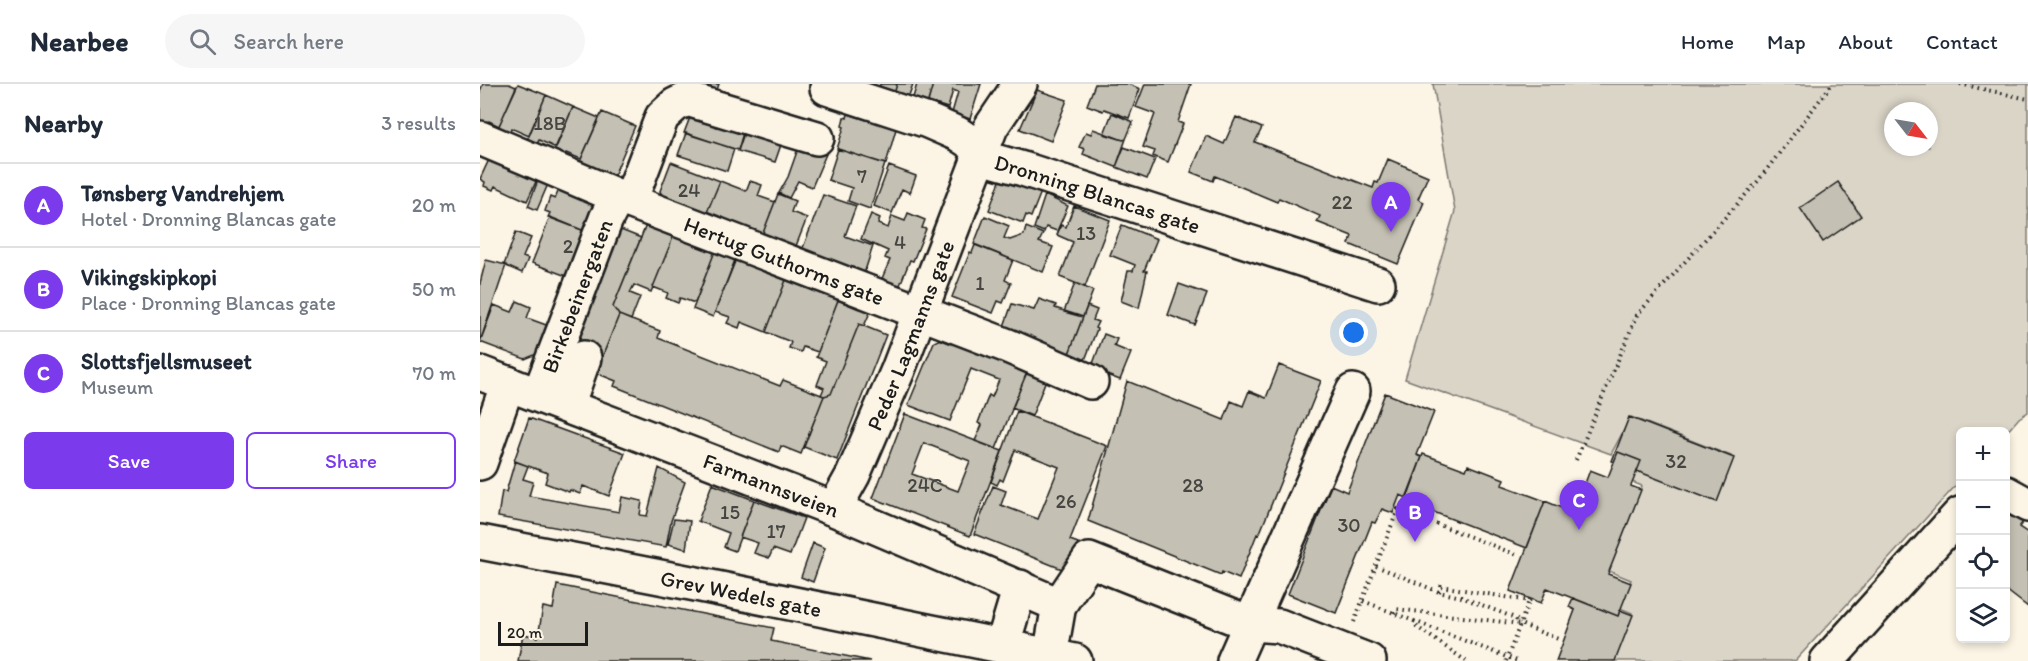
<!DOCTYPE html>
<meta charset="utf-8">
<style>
body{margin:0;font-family:Itim,sans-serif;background:#f6f6f7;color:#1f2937}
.controls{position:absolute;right:18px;bottom:18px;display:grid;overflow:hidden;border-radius:9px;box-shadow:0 3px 9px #0003}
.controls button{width:54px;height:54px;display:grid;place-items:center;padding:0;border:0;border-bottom:2px solid #e0e1e3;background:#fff;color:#1f2937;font:30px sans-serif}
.compass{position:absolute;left:1404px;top:18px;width:54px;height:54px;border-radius:50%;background:#fff;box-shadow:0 3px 9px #0003;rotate:121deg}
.scale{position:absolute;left:18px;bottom:15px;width:90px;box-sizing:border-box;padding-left:6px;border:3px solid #1c1c1c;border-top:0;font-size:16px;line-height:21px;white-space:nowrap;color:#1c1c1c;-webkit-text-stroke:4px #fcf5e5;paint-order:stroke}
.you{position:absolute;left:874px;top:249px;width:21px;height:21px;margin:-15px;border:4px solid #fff;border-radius:50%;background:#1a73e8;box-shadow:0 0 0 9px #1a73e833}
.badge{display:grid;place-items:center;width:39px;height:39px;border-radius:50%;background:#7c3aed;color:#fff;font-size:20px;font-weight:700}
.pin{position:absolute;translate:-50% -50px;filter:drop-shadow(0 2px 3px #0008)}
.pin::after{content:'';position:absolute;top:32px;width:21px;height:18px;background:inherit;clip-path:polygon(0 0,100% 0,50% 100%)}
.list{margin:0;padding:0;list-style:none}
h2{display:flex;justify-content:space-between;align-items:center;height:78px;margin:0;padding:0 24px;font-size:26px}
h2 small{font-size:20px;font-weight:400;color:#747a83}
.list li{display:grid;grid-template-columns:39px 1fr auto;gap:18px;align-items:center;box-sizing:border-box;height:84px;padding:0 24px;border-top:2px solid #e0e1e3}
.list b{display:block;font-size:22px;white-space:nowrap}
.list p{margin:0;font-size:20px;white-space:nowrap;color:#747a83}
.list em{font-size:20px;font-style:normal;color:#747a83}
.actions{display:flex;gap:12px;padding:18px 24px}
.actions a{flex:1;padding:14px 0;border:2px solid #7c3aed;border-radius:9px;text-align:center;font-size:21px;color:#7c3aed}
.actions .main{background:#7c3aed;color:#fff}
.icon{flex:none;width:33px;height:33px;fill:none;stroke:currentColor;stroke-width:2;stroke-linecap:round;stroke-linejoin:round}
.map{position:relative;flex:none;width:1548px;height:577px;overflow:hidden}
header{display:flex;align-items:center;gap:36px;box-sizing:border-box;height:84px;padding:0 30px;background:#fff;border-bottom:2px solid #e0e1e3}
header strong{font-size:28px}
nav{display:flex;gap:33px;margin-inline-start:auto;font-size:21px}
.search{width:420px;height:54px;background:#f6f6f7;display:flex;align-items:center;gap:15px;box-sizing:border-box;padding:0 21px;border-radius:33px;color:#747a83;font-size:22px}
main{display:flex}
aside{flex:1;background:#fff}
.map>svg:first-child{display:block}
.green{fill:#dbd5c8;stroke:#7c7872;stroke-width:1.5;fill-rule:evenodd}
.building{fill:#c4c0b3;stroke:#1c1c1c;stroke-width:1.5;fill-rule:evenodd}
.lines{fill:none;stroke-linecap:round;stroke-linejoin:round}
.minor-casing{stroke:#1c1c1c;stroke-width:38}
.major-casing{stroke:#1c1c1c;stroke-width:38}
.path{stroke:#1c1c1c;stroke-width:4;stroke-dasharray:1.5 4.5;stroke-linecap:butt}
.minor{stroke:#fcf5e5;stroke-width:33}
.major{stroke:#fcf5e5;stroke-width:33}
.labels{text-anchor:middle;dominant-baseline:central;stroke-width:5;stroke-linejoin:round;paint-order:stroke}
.number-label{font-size:20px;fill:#464542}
.street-label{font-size:22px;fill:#1c1c1c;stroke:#fcf5e5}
</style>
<header>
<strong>Nearbee</strong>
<div class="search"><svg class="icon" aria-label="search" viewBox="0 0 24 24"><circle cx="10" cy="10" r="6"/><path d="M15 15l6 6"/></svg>Search here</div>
<nav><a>Home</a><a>Map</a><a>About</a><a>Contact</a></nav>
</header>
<main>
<aside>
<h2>Nearby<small>3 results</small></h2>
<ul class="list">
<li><span class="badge">A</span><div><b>Tønsberg Vandrehjem</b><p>Hotel · Dronning Blancas gate</p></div><em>20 m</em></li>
<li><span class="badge">B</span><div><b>Vikingskipkopi</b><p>Place · Dronning Blancas gate</p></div><em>50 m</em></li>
<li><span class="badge">C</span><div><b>Slottsfjellsmuseet</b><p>Museum</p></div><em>70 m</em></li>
</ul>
<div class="actions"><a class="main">Save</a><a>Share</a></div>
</aside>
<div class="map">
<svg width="1548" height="577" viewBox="0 0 1548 577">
<rect width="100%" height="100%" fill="#fcf5e5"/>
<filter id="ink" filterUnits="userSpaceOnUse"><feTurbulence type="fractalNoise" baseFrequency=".0167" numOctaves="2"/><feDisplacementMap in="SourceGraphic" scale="12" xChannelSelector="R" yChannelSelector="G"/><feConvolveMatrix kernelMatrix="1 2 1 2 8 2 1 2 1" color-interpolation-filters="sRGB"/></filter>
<g filter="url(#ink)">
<path class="green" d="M953,0H1548V328L1539,334L1526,349L1480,348V397L1315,577H1133L1152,529L1140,524L1151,496L1129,487L1162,402L1152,398L1157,384L1236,415L1251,372L1151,333L1131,370L925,295L975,127ZM1413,27H1449V63H1413Z"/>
<path class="building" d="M3,0H29L36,3L19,42L9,37L7,42L0,39V7Z
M38,0L66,11L49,52L31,44L29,51L17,46Z
M208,0H239L236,9Z
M400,0H417L414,10L399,5Z
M417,0H433L428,14L414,10Z
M437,0H453L447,21L432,17Z
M453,0H501L490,35L472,29L478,8L473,6L468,24L448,18Z
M615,0H648L660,5L649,34L624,25L623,27L607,21Z
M665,0H711L698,38L703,40L688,78L673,72L675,67L663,63L675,30L656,23Z
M557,6L587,16L571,57L540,45Z
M66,11L93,23L76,64L59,56L56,62L46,58Z
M93,23L119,34L101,75L86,69L84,74L73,69Z
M122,28L155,42L133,94L99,80Z
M212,28L263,49L258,66L204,49Z
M632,29L653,38L646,55L643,56L624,50Z
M368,30L390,37L391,35L416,45L406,80L357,65L364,43L362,42L364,33L367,34Z
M756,33L782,44L775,58L893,104L895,98L898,99L908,75L948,92L938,115L944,118L918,180L869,160L872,152L837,138L840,132L799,114L797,118L735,92L733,97L711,88L726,52L744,60Z
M267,40L303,55L295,78L258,67Z
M613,45L643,56L646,55L636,83L603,70L605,65L599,63L606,48L611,50Z
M206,49L254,65L247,87L198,71Z
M320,59L346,70L332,103L318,97L309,114L299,109L308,93Z
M644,63L675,75L667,95L636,83Z
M358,65L405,80L390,125L368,117L372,104L348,96Z
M13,67L60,89L47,117L15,102L13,106L4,102L5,98L0,95Z
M191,78L240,97L225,133L184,116L180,107Z
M409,82L436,92L430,109L422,105L412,129L394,122Z
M61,89L71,93L57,126L48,122Z
M526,95L561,108L551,133L546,131L543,139L509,126L520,97Z
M240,97L266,107L270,97L282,101L278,112L295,118L281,154L225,133Z
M82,98L118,120L107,148L68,133L70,129L65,127L70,113L75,115Z
M1358,98L1381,132L1343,158L1320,124Z
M298,110L315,117L311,128L327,134L314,167L281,154Z
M343,111L376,122L365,152L393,162L384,190L321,169Z
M565,111L588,122L577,147L566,143L564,148L554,144Z
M594,122L630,136L605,203L580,193L593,158L577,151L581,141L586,143Z
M428,129L445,136L442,144L446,145L433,177L430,176L420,201L412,204L400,199L410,176L405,174L408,167L381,155L391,130L400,134L398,140L408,144L412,132L425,137Z
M505,132L529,142L524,154L530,156L544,151L546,143L563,150L559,158L573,163L563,188L494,160Z
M70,133L107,148L89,193L52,179Z
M166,141L194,151L171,208L154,201L150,209L160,213L151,236L139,231L133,223Z
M642,141L677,155L664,187H667L659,224L641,217L648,187H653L655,181L630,171Z
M136,144L161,154L133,223L139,231L119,281L87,268Z
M196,146L237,162L215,219L200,214L198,219L186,214L188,209L173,203Z
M36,148L51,154L43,173L48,175L42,189L24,181Z
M495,161L533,176L525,196L531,199L523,219L518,217L513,229L472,213L490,168L492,169Z
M235,167L255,176L233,233L213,225Z
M258,170L299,187L297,192L306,196L286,248L261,238L259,244L247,239L250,233L235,228Z
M6,176L26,181L0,258V199Z
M319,194L360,211L338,268L323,263L321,268L309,264L311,258L286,248L306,196L317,200Z
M595,199L613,207L603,233L584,228Z
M699,200L727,210L715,241L688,231Z
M559,215L576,221L575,224L603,233L587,275L522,248L532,220L554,226Z
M358,216L379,225L381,219L392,224L384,242L379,240L351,310L344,312L341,311L344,304L337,301L346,277L336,273Z
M37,217L51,223L47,234L69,242L57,270L45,275L0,258L14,221L32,228Z
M607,222L617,226L613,236L618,238L615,244L617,245L603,281L587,275Z
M139,231L180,247L178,254L300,302L303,296L344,312L321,370L301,362L299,368L134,302L136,297L116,289Z
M379,240L406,251L357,376L324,363L344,312L351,310Z
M624,250L637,255L634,262L651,269L640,296L611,285Z
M469,251L549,283L516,365L495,357L502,341L498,339L509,311L512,313L519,296L491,285L470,337L428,321L454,258Z
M799,281L841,297L779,451L777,450L759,495L742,488L741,491L608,437L647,297L744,336L751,317L763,322L769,307L786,314Z
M548,286L567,293L552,332L532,324Z
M905,309L954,328L937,371L942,373L927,414L920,411L913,429L902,425L895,439L892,438L856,529L808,510L851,401L867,408Z
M537,327L627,362L590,456L598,459L587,487L494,450L513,402L526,407L521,421L558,435L579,383L535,366L523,397L520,395L517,401L511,398Z
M425,330L522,367L490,452L393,414ZM444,359L490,377L478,407L432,390Z
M1149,333L1254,374L1237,418L1157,387L1161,377L1138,368L1134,378L1132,377Z
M49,334L145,369L129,412L103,402L100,410L90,406L89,408L65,399L68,389L34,377Z
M1138,368L1161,377L1151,402L1161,406L1128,490L1151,499L1138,532L1067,504L1061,519L1030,507L1065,417L1094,429L1110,386L1128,393Z
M943,370L986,386L988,381L1024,395L1022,401L1065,417L1047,464L925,417Z
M35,377L48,382L43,395L53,398L49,412L139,428L142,413L162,417L160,431L167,432L179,384L205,398L191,437L186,463L18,433L22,407L26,408Z
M232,400L274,416L255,467L244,463L249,449L218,437Z
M274,416L324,434L310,471L293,465L289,474L274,469L278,459L260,453Z
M1528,427L1543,438L1539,443L1548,449V523L1526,506V430Z
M194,435L210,437L206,465L188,460Z
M333,459L345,464L333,498L321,493Z
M77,501L294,544L291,557L390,577H38L43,550L58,553L63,523L73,525Z
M1093,514L1138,532L1140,526L1153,531L1135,577H1076L1095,526L1089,523Z"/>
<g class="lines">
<g class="minor-casing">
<g id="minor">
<path id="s1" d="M347,4L448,37L478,50L490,58L501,73L543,85L898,200"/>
<path id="s2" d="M0,54L144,115L528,262L611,298"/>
<path d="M150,117L182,33L195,21L207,15L337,54"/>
<path id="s3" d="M0,289L354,425L579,521"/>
<path id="s4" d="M59,311L126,135L138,112"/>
<path d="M87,322L104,274"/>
<path d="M0,379L28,299"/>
<path d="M1526,409L1548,421"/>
<path id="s5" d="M354,425L373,391L418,286L511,43L540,0"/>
<path d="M522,563L540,503"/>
<path d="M570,572L579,521L609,476L770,540L799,542L889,577"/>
<path d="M754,577L873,307"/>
<path d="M1347,577L1480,430"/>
</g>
</g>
<g class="major-casing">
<g id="major">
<path id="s6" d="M0,458L216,500L595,577"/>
</g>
</g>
<path class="path" d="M1480,0L1548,15
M1096,376L1157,231L1278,97L1352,0
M896,482L959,508L981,513L1035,534L1040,540
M959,508L961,502L1049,517L1051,515
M883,517L934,537L937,543L986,577
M914,529L916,525L1040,540L1078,555
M934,537L1037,577
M874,538L918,425L1040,472
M1026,577L1049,517"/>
<use href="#minor" class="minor"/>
<use href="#major" class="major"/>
</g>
</g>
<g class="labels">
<g class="number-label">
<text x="70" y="39">18B</text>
<text x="382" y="92">7</text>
<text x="209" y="106">24</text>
<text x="862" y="118">22</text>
<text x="606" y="149">13</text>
<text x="420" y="158">4</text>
<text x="88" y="162">2</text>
<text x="500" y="199">1</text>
<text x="1196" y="377">32</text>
<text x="445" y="401">24C</text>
<text x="713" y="401">28</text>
<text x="586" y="417">26</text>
<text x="250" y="428">15</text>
<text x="869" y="441">30</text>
<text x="296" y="447">17</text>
</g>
<g class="street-label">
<text stroke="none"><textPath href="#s1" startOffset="294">Dronning Blancas gate</textPath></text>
<text stroke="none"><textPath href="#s2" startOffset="328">Hertug Guthorms gate</textPath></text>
<text stroke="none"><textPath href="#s4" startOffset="106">Birkebeinergaten</textPath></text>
<text stroke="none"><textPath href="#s5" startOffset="190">Peder Lagmanns gate</textPath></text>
<text stroke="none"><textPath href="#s3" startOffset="312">Farmannsveien</textPath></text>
<text stroke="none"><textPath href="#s6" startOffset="266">Grev Wedels gate</textPath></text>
</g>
</g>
</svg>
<div class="controls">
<button>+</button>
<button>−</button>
<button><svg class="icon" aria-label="locate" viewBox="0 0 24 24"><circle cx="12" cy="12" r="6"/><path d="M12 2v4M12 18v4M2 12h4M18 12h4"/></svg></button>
<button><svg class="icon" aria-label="layers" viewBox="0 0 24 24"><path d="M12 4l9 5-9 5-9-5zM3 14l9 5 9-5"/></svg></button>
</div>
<svg class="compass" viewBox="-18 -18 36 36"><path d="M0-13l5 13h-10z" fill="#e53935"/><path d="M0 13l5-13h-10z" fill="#747a83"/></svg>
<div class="scale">20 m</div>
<div class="you"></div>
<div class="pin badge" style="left:911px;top:148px">A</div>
<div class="pin badge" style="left:935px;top:458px">B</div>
<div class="pin badge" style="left:1099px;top:446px">C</div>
</div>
</main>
